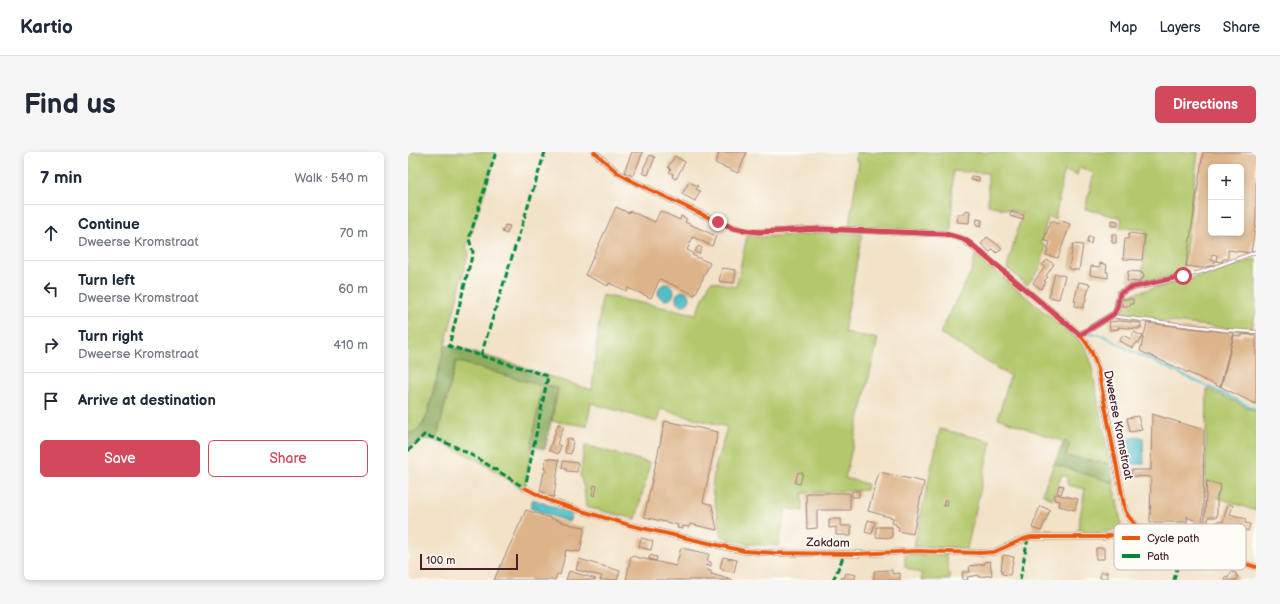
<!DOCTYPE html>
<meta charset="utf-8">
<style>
body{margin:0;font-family:"Balsamiq Sans",sans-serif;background:#f6f6f7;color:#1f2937}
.controls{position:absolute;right:12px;top:12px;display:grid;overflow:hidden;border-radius:6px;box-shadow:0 2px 6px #0003}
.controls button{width:36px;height:36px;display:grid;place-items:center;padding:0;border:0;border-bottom:1px solid #e0e1e3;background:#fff;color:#1f2937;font:20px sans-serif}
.scale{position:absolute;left:12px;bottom:10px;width:98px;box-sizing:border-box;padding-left:4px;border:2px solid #4a1f2b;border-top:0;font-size:11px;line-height:14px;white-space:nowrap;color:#4a1f2b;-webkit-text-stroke:3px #fdfcf7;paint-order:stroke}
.stop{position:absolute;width:12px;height:12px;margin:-9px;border:3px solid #d1495b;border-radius:50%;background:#fff}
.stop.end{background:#d1495b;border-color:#fff;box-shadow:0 1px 4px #0008}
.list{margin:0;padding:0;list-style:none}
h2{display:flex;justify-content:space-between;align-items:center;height:52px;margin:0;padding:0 16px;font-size:17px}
h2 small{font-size:13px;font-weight:400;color:#747a83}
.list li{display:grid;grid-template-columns:26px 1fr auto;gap:12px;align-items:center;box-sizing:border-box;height:56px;padding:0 16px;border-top:1px solid #e0e1e3}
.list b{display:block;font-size:15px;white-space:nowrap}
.list p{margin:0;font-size:13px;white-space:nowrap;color:#747a83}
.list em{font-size:13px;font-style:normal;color:#747a83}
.actions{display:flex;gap:8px;padding:12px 16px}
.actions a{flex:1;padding:9px 0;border:1px solid #d1495b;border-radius:6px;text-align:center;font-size:14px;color:#d1495b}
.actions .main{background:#d1495b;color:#fff}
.icon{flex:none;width:22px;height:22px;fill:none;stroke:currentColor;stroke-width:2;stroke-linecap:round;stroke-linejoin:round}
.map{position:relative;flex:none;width:848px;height:428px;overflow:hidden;border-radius:6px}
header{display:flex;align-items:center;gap:24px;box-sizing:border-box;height:56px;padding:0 20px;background:#fff;border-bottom:1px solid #e0e1e3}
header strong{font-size:19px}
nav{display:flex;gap:22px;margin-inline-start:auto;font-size:14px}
.intro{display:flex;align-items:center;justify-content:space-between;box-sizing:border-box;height:96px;padding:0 24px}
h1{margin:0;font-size:28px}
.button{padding:10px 18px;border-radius:6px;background:#d1495b;color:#fff;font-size:14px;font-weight:700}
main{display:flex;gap:24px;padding:0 24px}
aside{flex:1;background:#fff;border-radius:6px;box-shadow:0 2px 6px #0003}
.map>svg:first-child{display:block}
.green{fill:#b3c86c;stroke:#7e744c}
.forest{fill:#8eac60;stroke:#6c6646}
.water{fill:#4fbdc6;stroke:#4c6e78}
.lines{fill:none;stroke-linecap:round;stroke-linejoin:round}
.stream{stroke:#4fbdc6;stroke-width:2}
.building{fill:#ddb489;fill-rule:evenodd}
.lane-casing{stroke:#9e8079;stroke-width:4}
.street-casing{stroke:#9e8079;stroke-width:7}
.lane{stroke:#fff;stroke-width:2.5}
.street{stroke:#fff;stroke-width:5.5}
.quiet{stroke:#00873e;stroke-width:3;stroke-dasharray:6 3;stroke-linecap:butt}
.cycleway-casing{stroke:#fdfcf7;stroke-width:6}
.cycleway{stroke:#e8590c;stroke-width:4}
.route{stroke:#d1495b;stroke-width:5}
.labels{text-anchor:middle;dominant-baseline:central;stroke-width:3.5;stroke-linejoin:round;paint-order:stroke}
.street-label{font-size:12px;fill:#4a1f2b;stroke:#fdfcf7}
.key{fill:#fdfcf7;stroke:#c7baba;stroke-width:1}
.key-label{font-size:11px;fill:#4a1f2b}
</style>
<header>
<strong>Kartio</strong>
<nav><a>Map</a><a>Layers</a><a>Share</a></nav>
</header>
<div class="intro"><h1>Find us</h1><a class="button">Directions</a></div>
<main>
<aside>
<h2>7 min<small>Walk · 540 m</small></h2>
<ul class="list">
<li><svg class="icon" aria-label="ahead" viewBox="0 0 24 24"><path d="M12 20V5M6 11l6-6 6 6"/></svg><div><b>Continue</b><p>Dweerse Kromstraat</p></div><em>70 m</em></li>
<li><svg class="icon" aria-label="left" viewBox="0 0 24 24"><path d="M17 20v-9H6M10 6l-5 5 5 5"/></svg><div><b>Turn left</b><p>Dweerse Kromstraat</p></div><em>60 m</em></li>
<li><svg class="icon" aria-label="right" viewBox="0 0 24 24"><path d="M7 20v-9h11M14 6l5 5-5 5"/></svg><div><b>Turn right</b><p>Dweerse Kromstraat</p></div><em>410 m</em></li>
<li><svg class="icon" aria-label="arrive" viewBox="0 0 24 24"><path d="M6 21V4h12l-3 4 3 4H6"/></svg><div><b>Arrive at destination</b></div></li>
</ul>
<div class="actions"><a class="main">Save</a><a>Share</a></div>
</aside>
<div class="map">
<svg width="848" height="428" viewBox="0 0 848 428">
<rect width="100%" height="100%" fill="#fdfcf7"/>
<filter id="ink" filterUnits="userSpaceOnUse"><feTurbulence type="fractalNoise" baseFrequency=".025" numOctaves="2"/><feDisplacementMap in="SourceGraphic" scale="8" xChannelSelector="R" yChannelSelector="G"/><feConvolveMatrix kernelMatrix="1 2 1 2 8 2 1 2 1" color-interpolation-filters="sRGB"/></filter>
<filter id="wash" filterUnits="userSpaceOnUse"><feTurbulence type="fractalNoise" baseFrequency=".012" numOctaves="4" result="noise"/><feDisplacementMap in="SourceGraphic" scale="16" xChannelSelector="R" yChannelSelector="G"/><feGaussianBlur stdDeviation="0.9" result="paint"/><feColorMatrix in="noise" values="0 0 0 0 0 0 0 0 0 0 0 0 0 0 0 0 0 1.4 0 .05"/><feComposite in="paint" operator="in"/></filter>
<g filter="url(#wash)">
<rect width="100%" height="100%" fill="#f2e2c7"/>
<path class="green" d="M0,0H87L84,16L58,97L61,99L20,260C15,273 13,277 0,282Z
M448,0H790L775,122L734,131L738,78L712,76L714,66L677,57L686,21L671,15L669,23L656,19L647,67L640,65L633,92L638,94L632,117L619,133L599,116L614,61L580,53V21L545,19L543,80L441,75L451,10L448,8Z
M400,81L454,82L436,180L470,187L437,326L459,332L458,338L395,341V359L378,356L370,394L341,392L314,385L304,337L306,319L319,275L252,257L249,270L183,251L179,274L144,269L150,236L138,233L140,224L184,238L194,143L288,162L303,129L328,135L339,84L356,85Z
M567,103L672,189L678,197L682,207L702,312L658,304L661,292L590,266L602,224L532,181L564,118Z
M848,107V159L843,179L711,164L713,148L715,144L793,124Z
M48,209L135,234L116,338C88,319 59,300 28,289Z
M799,237L848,259V359L797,341Z
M532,277L583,289L559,397L506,394Z
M177,293L242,311L228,367L178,355L176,336L172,323Z
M646,312L706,331L713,372C707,382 687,381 677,382L674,378L670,377L677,337L660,333L658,323H654L644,347L634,342Z
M497,403H538L542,428H513L514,422L497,415Z"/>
<path class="forest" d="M37,193L99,210L140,224L138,233L150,236L137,297L123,294L134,234L48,209L28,289C16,284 10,290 0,296V282C5,280 10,278 14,274C21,266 33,208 37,193Z
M656,289L662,292L658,304L702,312L706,331L646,312Z"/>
<path class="water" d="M250 140a8 8 0 1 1 16 0a8 8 0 1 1-16 0Z
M268 146a7 7 0 1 1 14 0a7 7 0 1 1-14 0Z
M730,284L735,286L736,312H720L719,310L714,289Z
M125,347L164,362L161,370L122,356Z"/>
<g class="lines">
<path class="stream" d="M681,182L684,181L696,184L723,199L848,257"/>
</g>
<g id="blocks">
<path class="building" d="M224,0H235L225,24L216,20Z
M307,0H339L330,21L307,11L311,2Z
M795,0H848V69L843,101L820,98V107H815L814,110L808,109L809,103L804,102L803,108L807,109L806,113L793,116L778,114ZM803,15H833V81H803Z
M242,3L247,5L240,23L234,21L236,18L235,17Z
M267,4L277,10L268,27L264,25L265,22L261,20L263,18L260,15Z
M563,24L571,25V29L563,28Z
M281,30L290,34L288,37L292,39L287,49L274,42Z
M208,55L221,61L222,59L247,70L252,59L272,68L273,64L279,67L277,70L308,84L304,94L285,85L279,98L285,101L284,103L302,111L287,143L252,127L243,146L220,136L219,139L201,131L200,134L177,123Z
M557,58L562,59L561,71L549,70L550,62H557Z
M603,60L616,63L615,68L602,64Z
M569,67L574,68L573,74L568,73Z
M652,68L662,72L650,106L638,103L642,90L636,88L643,69L650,72Z
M703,68L710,69V74H703Z
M97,73L102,74L99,82L94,80Z
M721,81L737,83L734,108L715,107L717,87H720Z
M704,82H708V91H704Z
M579,85L594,96L589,101L585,97L582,100L573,92Z
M680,85H684L683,92L679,91Z
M665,92L675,93L671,118L661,117Z
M290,94L294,96L291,102L287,100Z
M639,108L646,112L638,124L640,125L636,129L638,130L633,137L625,131L637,115L634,113Z
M692,111L699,113L698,120H700V126L682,123L683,114L692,115Z
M314,116L328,118L326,131L311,129Z
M720,119L733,120V121L736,122L735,127H732V130L719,129Z
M647,121L657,124L651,147L641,145Z
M671,130L682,132L675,156L667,154L668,149H666Z
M713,147H725V152H722V154H714V152H712Z
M711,169L733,171V176L731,175L730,177L710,175L711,177L702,178L701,170Z
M739,171L826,181L812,235L732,199Z
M726,180L735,184L731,191L729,190L725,196L711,189L715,183L722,187Z
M834,182L848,183V252L813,235L826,183L834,185Z
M744,262L796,278L795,358L793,385L787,383L788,381L784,379L787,368L780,366V364H779V370H742L743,325L723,324V318H743Z
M730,264L734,278L722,280L719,266Z
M257,269L310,280L295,350L304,353L309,378L282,372L281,375L275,374V377L269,376L270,373L236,365Z
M150,272L156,274L149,292L153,294L150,302L141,298Z
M159,286L165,288L163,302L157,301Z
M138,306L151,308L146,345L136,344V340L132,339L136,320H139V318L136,317Z
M155,309L170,311L169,320L158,319V316L154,315Z
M390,320L395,321L392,332L387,331Z
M471,320L516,330L505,382L490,379L491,375L488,374V372L484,371L485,366L460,359Z
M799,329L813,333L809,345V365H800V374H796Z
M186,333L189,334L187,344L184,343Z
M651,333L656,334L653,342L649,341Z
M444,339H451V345H444Z
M398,341H442V358H409V376L399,377Z
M647,342L670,347L667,358L651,354L652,349L646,348Z
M537,347L540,348L539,354H535Z
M820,351L825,354L822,362L838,367L837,371L842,372L840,379L830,375L828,381L818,378L816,385L819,386L817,394L800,389L802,381L807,382L809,369L815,370Z
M632,354L642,358L633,379L624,376Z
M118,358L164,373L177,375L172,400L158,398L152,423L149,422L147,428H86Z
M421,367H433V374H443V384H438V383H428V375L421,376Z
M460,368L467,370L464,382L457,380Z
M468,375H484V386L468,385Z
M233,386L245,389L243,398L231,395Z
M273,396L301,402L299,409L303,410V414L298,413L299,418L303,419V422L325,428H218L223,404L268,414Z
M688,396H696V407H688Z
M242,403L249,405L248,409L241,407Z
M595,403L606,405L602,423L594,422V418H593Z
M315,405L329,408L326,420L314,418V416H312Z
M171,407L212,419L209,428H192L194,424L168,418Z
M582,409L584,423L571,425V423L559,425L560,428H555L554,420H562L561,414L577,412L576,410Z
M484,418V422L492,421V428H466V419Z
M161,419L188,427L187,428H158Z
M699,420V426H692V421Z
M823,420L828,421V424H830L829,428H816L817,425L820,426L821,423H822Z
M438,421L448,423L446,428H433L434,425L436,426Z"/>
</g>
</g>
<g filter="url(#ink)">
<use href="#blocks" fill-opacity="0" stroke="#9e8079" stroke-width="1"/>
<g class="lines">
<g class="lane-casing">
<path id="lane" d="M775,125L793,120L848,100
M703,164L818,178L848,180"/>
</g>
<g class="street-casing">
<path id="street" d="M186,0L210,21L224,29L310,70L338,79L364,80L412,77L447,78L537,82L555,87L668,179C680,190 685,202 690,217L717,358C723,371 732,377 745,383L848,415
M672,183L706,162L709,157L712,141L722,136L775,125
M117,336L142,349L177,360L225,374L336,399L366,401L449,402L509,399L572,401L586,400L613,388L623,385H697L717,379L726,372"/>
</g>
<use href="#lane" class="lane"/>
<use href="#street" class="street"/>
<path class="quiet" d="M73,203L137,0
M0,299L16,283C53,293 84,316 117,336L140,224L41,194L65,100L61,87L88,0
M425,428L437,401
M612,428L620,386
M766,428L775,392"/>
<g class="cycleway-casing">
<path id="cycleway" d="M186,0L210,21L224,29L310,70L338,79L364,80L412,77L447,78L537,82L555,87L668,179C680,190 685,202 690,217L717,358C723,371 732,377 745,383L848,415
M117,336L142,349L177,360L225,374L336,399L366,401L449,402L509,399L572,401L586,400L613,388L623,385H697L717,379L726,372"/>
</g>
<use href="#cycleway" class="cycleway"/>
</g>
</g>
<g class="lines" filter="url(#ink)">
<path class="route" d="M310,70L324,76L350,80L412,77L537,82L555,87L562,91L672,183L706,162L709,156L712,141L722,136L775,124"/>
</g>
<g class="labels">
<g class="street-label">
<text transform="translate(710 273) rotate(79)">Dweerse Kromstraat</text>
<text transform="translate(420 391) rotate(1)">Zakdam</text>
</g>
</g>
<rect x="706" y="372" width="132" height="46" rx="6" class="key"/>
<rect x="714" y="384" width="18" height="4" fill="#e8590c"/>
<rect x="714" y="402" width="18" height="4" fill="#00873e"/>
<g class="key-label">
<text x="739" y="390">Cycle path</text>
<text x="739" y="408">Path</text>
</g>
</svg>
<div class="controls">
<button>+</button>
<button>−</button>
</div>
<div class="scale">100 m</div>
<div class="stop" style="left:775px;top:124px"></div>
<div class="stop end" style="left:310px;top:70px"></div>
</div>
</main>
